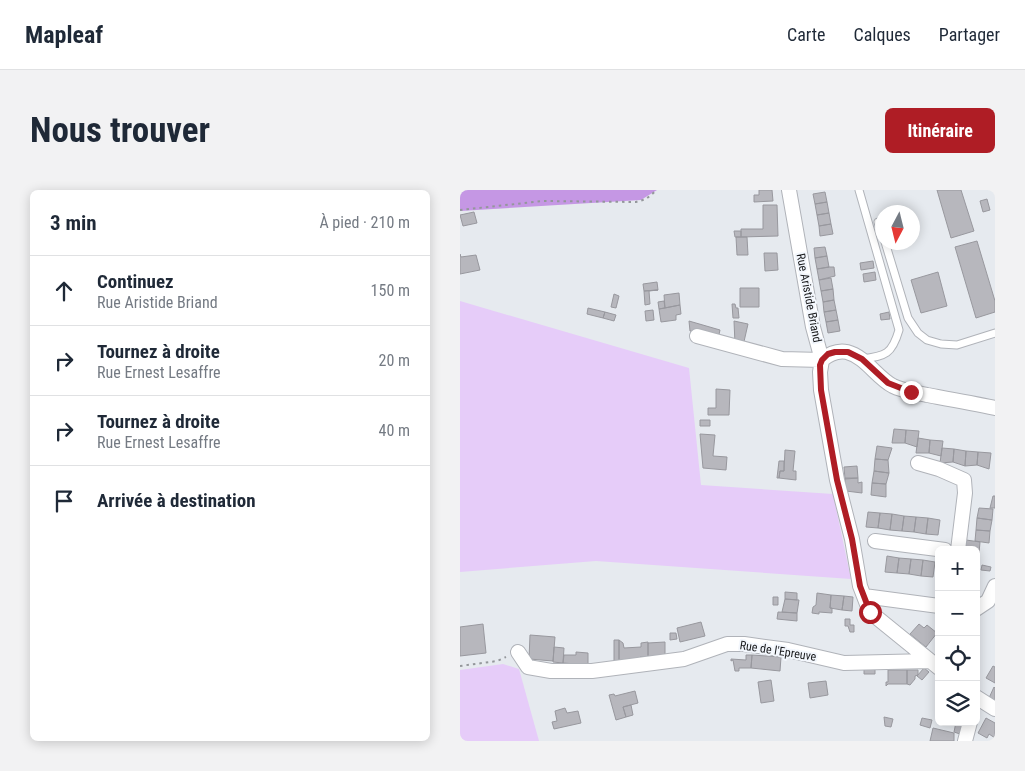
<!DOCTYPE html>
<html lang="fr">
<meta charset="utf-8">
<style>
body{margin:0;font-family:"Roboto Condensed",sans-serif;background:#f2f2f3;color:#1f2937}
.controls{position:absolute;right:15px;bottom:15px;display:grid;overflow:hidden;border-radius:8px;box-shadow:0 2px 12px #0003}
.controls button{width:45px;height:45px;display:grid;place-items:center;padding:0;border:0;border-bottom:1px solid #e0e1e3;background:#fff;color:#1f2937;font:25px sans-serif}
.compass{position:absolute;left:415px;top:15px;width:45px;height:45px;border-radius:50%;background:#fff;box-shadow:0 2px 12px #0003;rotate:187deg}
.stop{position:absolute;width:15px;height:15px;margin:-11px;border:4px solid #af1d25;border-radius:50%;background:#fff}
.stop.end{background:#af1d25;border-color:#fff;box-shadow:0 1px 5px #0008}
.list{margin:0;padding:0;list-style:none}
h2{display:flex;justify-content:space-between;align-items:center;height:65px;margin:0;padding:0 20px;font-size:21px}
h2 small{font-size:16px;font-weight:400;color:#747a83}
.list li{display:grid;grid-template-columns:32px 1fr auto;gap:15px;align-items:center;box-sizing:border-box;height:70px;padding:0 20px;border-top:1px solid #e0e1e3}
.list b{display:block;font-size:19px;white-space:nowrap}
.list p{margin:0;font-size:16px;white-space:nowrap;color:#747a83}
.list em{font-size:16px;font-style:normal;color:#747a83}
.icon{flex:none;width:28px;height:28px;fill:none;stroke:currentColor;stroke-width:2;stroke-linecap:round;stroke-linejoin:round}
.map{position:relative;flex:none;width:535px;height:551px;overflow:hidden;border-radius:8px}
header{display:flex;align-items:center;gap:30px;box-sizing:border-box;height:70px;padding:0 25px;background:#fff;border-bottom:1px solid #e0e1e3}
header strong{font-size:24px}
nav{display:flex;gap:28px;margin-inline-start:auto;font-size:18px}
.intro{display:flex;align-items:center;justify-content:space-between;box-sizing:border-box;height:120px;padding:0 30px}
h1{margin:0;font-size:35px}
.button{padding:12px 22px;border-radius:8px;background:#af1d25;color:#fff;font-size:18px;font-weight:700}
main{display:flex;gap:30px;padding:0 30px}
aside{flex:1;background:#fff;border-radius:8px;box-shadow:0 2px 12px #0003}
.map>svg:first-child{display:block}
.green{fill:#e6ccf9}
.forest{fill:#c597e4}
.building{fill:#b7b7bd;stroke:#98989e}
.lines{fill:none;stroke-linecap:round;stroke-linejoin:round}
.lane-casing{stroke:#b0b3b9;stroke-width:9}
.street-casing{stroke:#b0b3b9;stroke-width:16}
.path{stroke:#94979b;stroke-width:2;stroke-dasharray:2.5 4;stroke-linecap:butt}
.lane{stroke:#fff;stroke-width:7}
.street{stroke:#fff;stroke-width:14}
.route{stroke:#af1d25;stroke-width:6}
.labels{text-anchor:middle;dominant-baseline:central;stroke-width:4;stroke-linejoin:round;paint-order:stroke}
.street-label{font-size:12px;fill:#18191b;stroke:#f3f7fd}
</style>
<header>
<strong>Mapleaf</strong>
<nav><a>Carte</a><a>Calques</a><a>Partager</a></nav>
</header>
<div class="intro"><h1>Nous trouver</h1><a class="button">Itinéraire</a></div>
<main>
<aside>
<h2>3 min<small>À pied · 210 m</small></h2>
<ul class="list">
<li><svg class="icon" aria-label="ahead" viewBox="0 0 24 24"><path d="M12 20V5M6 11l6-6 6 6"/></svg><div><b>Continuez</b><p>Rue Aristide Briand</p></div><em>150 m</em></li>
<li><svg class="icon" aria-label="right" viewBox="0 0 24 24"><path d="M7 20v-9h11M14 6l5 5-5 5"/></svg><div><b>Tournez à droite</b><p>Rue Ernest Lesaffre</p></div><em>20 m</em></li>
<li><svg class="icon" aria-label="right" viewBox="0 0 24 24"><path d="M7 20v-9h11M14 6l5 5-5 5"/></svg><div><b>Tournez à droite</b><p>Rue Ernest Lesaffre</p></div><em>40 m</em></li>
<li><svg class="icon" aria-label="arrive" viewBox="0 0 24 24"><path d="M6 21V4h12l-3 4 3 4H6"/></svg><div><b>Arrivée à destination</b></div></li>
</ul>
</aside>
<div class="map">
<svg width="535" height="551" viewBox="0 0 535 551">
<rect width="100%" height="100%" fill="#e6eaef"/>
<path class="green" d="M0,111L229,178L241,295L373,304L391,389L136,371L0,382Z
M43,474L59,479L79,551H0V480Z"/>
<path class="forest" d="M0,0H197L181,10L0,21Z"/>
<path class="building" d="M299,0H312L313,11L294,12V5H299Z
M477,0H501L514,41L491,48Z
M365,2L367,12L355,14L353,4Z
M527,9L530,20L523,22L520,11Z
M367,12L369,23L357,25L355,14Z
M303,15H317L318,46L281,47V39H303Z
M14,22L17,33L3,36L0,25Z
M369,23L371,34L359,36L357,25Z
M371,34L373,44L360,46L359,36Z
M274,41H281V47H275Z
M276,47H287L288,65H277Z
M517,51L535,111V122L516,128L495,57Z
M365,57L367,66L355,68L354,58Z
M304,63H317L318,80L305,81Z
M0,64L1,67L16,65L20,80L0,84Z
M367,66L369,77L357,79L355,68Z
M413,71L414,78L401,80L400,73Z
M369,77H374L375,86L359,90L357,79Z
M415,82L416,90L404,92L403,84Z
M478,82L487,116L461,123L451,90Z
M371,88L373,99L361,101L359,90Z
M197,92L198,100L184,101L183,94Z
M280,98H299V117H280Z
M373,99L374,110L363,112L361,101Z
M198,100L189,101L190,114L185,115L184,101Z
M219,103L220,115L205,118L204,105Z
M154,104L159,106L156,118L151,117Z
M374,110L376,120L364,122L363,112Z
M204,111L205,118L199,119L198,112Z
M272,114H275L276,118H278L279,128H273Z
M220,115L221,124L216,125V130L201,132L199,119Z
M128,118L145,122L143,128L127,124Z
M193,120L194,130L186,131L185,121Z
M376,120L378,130L366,132L364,122Z
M145,122L156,125L154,131L143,128Z
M429,122L430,129L421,130L420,124Z
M378,130L380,141L368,143L366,132Z
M229,131L260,140L258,149L230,141Z
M274,131L288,134L283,156L275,154Z
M256,199L270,200L269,225H248V218H256Z
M240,230H250V236H240Z
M434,239L446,240L445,253H432Z
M446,240L459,241L457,257L445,253Z
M240,244L255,245L253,266L267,267L266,280L243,278Z
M458,248L470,250L469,263H456Z
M470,250L483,251L481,266L469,263Z
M417,256L432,258L428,270L415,269Z
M482,258L494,259L493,272L480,273Z
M494,259L506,261L505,276L493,272Z
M325,260L335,261L333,281H336V290L319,288L320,281H324Z
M506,261L518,262L517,275L505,276Z
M518,262L531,263L529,279L517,275Z
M415,269L428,270L429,283L414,281Z
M319,271H324V281H320L319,288H317Z
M397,276L398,288L385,289L384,277Z
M414,281L429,283L426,294L412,293Z
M385,288H398V293L402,292V303L386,301Z
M412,293L426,294V307L411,305Z
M533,306H535V318H530Z
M519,318L533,319L532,330L517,328Z
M408,322L420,323L418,338L406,337Z
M420,323L432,324L430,340L418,338Z
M432,324L444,326L442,341L430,340Z
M444,326L456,327L454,342L442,341Z
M456,327L468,328L466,344L454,342Z
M468,328L480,330L478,345L466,344Z
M517,328L532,330L530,341L516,340Z
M516,340L530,341L529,353L515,351Z
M506,350L520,352L519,363H516V360H505Z
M427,366L439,368L437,383L425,382Z
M439,368L451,369L449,384L437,383Z
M451,369L463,370L461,386L449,384Z
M463,370L475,372L473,387L461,386Z
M522,375L531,377L530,381L521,380Z
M325,402L337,403V410L325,409Z
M357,403L371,405L370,418H372V423L359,422V424L352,423L353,417L356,415Z
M371,405L384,406L382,420L370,418Z
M384,406L393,407L392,421L382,420Z
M313,407H318V415H313Z
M325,409L339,410L337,423L322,422Z
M318,422L337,423V431L317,429Z
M385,429H390V435H394V442H390L388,436H385Z
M241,432L245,446L220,452L217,438Z
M23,434L26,463L0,466V437Z
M459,434L464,438L467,435L477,443L466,457L450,444Z
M210,443H216L217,449L210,450Z
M70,445L95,447L93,471L69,469Z
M154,450H159V473H154Z
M159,450L163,453L164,458L181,457V453L188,452V467H180V469L159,472Z
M205,452V465L188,467V453Z
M94,457L104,458L103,473L93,472Z
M116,462L128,463V475L103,473L104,465H116Z
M286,465H292L291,478H279V481H275L273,470L271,471V469L286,470Z
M292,465L321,467L320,481L291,478Z
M404,476L415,477V484H404Z
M533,476L535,477V493L526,488Z
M464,478L469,482L462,490L457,486Z
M428,480H447V494H428L426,496V492H428Z
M447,480H458V485L455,486V489L450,495L447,494Z
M311,490L314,511L301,513L298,492Z
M366,491L368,505L350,508L348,493Z
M534,497L535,498V513L529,508Z
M175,501L178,513L163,517L166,527L156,530L149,505L154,504L155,506Z
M171,515L173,525L166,527L163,517Z
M105,518L107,523L118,521L121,533L94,539L92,532L97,531L95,521Z
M424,527L433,529L431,537L425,536Z
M462,528L472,530L470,538L460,535Z
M526,528L535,533V548L529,544L527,548L518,543Z
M496,532H503L500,544L494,542Z
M473,538L494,543V551H470Z"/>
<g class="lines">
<g class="lane-casing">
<path id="lane" d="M399,0L439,140C432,164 426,166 402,169
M418,32L422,46
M425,52L448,128L458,143L467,150L481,154L497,155L535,143"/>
</g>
<g class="street-casing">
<path id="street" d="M329,0L353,137L362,170L360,182L361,200L377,290L392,349L400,396L410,422L479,478
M237,146L322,169L362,170C369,164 377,160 387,162C406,167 416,187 433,196C443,201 455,202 467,205C489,209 512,213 535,218
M458,273L479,279L504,290L505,303L498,360
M415,351L485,360
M404,406L479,416
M516,419L528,411L535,396
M58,462L68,477L91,481H132L224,469L267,454H284L328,460L384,473L470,471
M516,507L535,519
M505,551L510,532"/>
</g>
<path class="path" d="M0,20L83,11L176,12L186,9L197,0
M0,476L37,471L46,467"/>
<use href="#lane" class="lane"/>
<use href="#street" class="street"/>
</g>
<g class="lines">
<path class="route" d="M410,422L400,396L392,349L377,290L361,200L360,175L362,170L368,164L375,162H388L402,169L428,193L451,202"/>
</g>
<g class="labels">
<g class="street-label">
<text transform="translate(349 108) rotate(79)">Rue Aristide Briand</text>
<text transform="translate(318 461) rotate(9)">Rue de l'Epreuve</text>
</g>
</g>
</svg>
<div class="controls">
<button>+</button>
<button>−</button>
<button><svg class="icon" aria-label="locate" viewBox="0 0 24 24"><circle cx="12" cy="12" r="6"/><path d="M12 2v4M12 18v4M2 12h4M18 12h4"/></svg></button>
<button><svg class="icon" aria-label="layers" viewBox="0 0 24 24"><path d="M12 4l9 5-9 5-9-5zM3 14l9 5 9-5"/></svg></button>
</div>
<svg class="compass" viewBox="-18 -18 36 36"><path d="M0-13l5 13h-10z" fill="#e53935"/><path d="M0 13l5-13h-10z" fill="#747a83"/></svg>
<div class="stop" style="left:410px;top:422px"></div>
<div class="stop end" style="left:451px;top:202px"></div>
</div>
</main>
